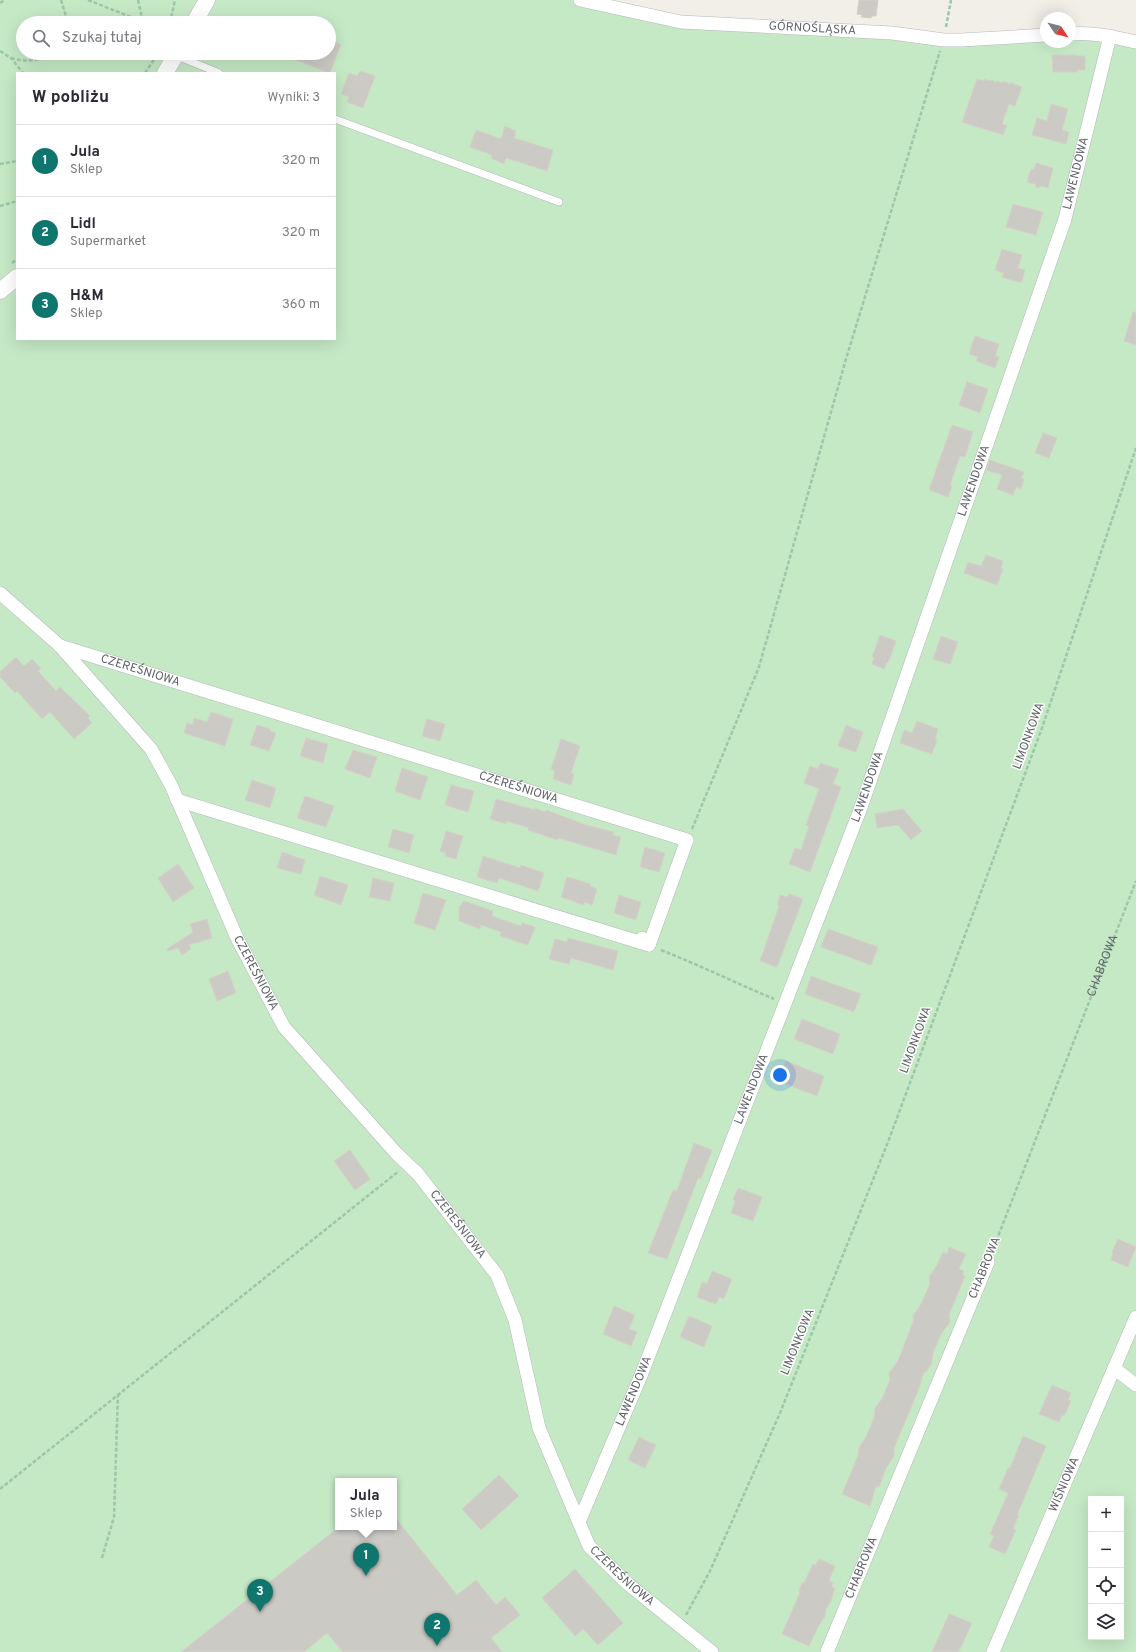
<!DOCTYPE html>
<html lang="pl">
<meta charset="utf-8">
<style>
body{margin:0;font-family:Overpass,sans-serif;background:#f2f2f3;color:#2b2b33}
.controls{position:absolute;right:12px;bottom:12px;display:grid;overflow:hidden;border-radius:0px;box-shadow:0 4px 16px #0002}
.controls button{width:36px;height:36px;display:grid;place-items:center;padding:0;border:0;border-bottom:1px solid #e1e1e2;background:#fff;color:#2b2b33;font:20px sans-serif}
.compass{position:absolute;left:1040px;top:12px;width:36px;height:36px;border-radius:50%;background:#fff;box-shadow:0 4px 16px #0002;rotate:125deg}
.you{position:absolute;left:780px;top:1075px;width:14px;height:14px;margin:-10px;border:3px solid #fff;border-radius:50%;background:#1a73e8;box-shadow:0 0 0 6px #1a73e833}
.badge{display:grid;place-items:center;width:26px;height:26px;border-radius:50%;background:#0f766e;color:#fff;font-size:13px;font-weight:700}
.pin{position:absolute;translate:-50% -33px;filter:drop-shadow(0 1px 2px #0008)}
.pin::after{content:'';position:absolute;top:21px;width:14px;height:12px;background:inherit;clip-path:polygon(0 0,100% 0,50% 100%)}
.popup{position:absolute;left:335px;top:1478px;width:62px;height:52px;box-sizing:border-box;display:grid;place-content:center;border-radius:0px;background:#fff;filter:drop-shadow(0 1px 3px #0005);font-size:13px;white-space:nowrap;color:#7c7c81}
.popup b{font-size:15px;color:#2b2b33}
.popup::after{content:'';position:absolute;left:50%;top:100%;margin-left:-8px;border:8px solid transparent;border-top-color:#fff}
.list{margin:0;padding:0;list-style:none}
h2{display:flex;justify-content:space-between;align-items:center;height:52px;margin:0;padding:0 16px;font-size:17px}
h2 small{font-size:13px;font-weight:400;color:#7c7c81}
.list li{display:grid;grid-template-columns:26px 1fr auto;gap:12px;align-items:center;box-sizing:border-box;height:72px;padding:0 16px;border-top:1px solid #e1e1e2}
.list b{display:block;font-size:15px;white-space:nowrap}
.list p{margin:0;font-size:13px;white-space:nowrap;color:#7c7c81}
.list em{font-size:13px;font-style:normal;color:#7c7c81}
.icon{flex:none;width:22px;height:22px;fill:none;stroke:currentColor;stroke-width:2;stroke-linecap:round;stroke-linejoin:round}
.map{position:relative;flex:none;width:1136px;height:1652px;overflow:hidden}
.search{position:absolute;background:#fff;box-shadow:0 4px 16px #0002;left:16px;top:16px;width:320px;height:44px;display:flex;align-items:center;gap:10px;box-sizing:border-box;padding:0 14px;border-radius:22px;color:#7c7c81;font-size:15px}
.panel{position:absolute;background:#fff;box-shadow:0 4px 16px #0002;left:16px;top:72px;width:320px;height:268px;border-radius:0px}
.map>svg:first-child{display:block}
.green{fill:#c5e8c5;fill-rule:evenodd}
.building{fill:#cccac5;stroke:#d6d1c6}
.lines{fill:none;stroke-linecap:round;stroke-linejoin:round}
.service-casing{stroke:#b5b8bc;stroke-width:8}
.minor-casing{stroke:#b5b8bc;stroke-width:14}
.tertiary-casing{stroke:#b5b8bc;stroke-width:17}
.path{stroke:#9cc7a9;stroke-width:2.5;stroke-dasharray:4 2;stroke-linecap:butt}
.service{stroke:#fff;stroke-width:7}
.minor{stroke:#fff;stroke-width:13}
.tertiary{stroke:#fff;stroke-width:16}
.labels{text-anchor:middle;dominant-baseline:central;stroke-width:3;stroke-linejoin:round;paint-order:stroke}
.street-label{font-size:12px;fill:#5f6368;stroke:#fff}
</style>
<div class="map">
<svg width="1136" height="1652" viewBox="0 0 1136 1652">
<rect width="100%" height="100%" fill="#f1efe8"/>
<path class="green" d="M0,0H604L653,13L907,34L979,37L1046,33V42H1070V32L1136,39V1652H0ZM23,23H329V53H23ZM17,73H335V339H17ZM338,1481H394V1527H338ZM1091,1499H1121V1637H1091Z"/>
<path class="building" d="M859,0H878L876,16H872L871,18L861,17L862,15L857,14Z
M329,39L341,44L330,73L280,54L329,53Z
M1052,55H1077V56H1085V70H1077V72H1053Z
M360,71L375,76L363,108L347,102L349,97L341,94L349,73L357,76Z
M977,79L984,81V79L990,81L991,80L996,82L997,81L1003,83V81L1010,84V82L1022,87L1015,106L1009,104L1002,124L1007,126L1003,135L962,122Z
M1051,104L1068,109L1062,130L1069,132L1066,144L1032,135L1037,118L1047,121Z
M505,126L516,131L514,138L553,150L547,171L506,158L504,164L491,158L492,155L470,147L476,130L501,139Z
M1036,163L1053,168L1048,188L1042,186L1037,188L1035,184L1027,182L1031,169L1034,170Z
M1013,204L1043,212L1036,235L1006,227Z
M1002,249L1022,255L1018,268L1025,270L1021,283L1002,277L1004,273L995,270Z
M1133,312H1136V345L1124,341Z
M975,336L999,344L995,356L999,357L995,368L976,361L978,357L969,354Z
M967,382L988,389L980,413L959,405Z
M952,425L973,432L965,457L960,456L950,485L952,486L948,497L929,490Z
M1043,433L1057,438L1049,458L1035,453Z
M990,460L1024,472L1021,478L1024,479L1021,489L1016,487L1013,495L997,489L1002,475L986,470Z
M986,555L1003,561L1001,568L1003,569L997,585L964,573L968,562L981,566Z
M880,635L896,641L888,663L887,662L884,669L872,664L874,657H872Z
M941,636L958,642L950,664L933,659Z
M16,657L24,666L32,659L41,668L38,671L56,691L60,687L90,716L88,718L92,723L74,739L50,712L42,719L17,691L15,693L0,677V672Z
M211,712L233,719L225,746L184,733L187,723L193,725L194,718L207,722Z
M427,719L445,724L440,741L422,736Z
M917,721L938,729L935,739L937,740L932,754L900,743L904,730L912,733Z
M257,725L270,729V731L276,733L269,751L250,745Z
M846,725L863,732L856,752L838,746Z
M306,738L328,744L323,763L300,756Z
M561,739L580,746L571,773L574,774L571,785L553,779L555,771L551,769Z
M353,750L377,757L370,778L345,769Z
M820,763L839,769L833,784L841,787L810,872L789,864L795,848L801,850L809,826L806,825L819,789L804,783L810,766L818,769Z
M402,768L428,777L420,800L395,791Z
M252,780L276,788L270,808L245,800Z
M451,785L474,791L468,812L445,805Z
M305,796L334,806L326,827L297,818Z
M496,799L535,810V808L545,812L546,810L586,825L614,832L613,835L621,837L616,855L558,838L557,840L528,830L529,828L506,821V824L490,819Z
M903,809L922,831L911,840L898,825L877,828L875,814Z
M393,829L414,835L409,853L388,847Z
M446,831L463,836L456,859L445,856L446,853L440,851Z
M645,847L665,853L659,872L640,867Z
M282,852L305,860L301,874L277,868Z
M483,856L520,868L521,865L544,873L538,891L499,878L497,883L477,877Z
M178,864L194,888L173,902L158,878Z
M320,876L348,885L341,905L314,895Z
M567,877L591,884L590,886L597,889L592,905L585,902L584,905L561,897Z
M373,878L394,883L390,901L369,897Z
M423,893L446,900L435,930L414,923Z
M789,894L803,899L777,967L760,961L779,906L777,905L780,895L788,897Z
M619,895L641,902L636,920L614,913Z
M464,901L493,911L492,916L521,926L522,923L535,927L528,945L500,936L501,932L481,925L480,929L459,921V907Z
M207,919L212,938L189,945L191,949L182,955L178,948L168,951L167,949L193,932L190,924Z
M828,929L878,947L871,965L821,947Z
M568,938L618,951L613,970L571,958L569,964L549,959L555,939L567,942Z
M228,971L236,993L217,1001L209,979Z
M811,976L861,994L854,1012L805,994Z
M802,1019L840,1034L833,1054L794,1039Z
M786,1061L824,1076L817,1096L778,1081Z
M694,1143L712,1150L701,1179L698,1178L667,1259L648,1253L673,1190L677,1191Z
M350,1150L370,1179L355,1190L334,1161Z
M738,1188L762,1197L753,1221L731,1213L735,1201L733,1200Z
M1118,1239L1136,1247L1128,1267L1111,1260L1113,1253L1112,1252Z
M949,1247L966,1254L959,1269L964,1271L962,1275L965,1276L949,1315L950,1322L941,1334L933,1353L932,1363L926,1372H924L918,1391L894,1448V1456L886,1468L879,1487L876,1486L870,1506L842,1494L858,1456L859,1447L866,1437L874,1418L875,1408L882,1399L890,1380L889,1373L898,1361L913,1322V1316L921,1304L930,1284L929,1277L937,1265L943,1252L947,1254Z
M712,1271L732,1279L724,1299L719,1297L716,1304L697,1297L702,1282L707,1284Z
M614,1306L635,1315L629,1329L637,1332L631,1346L603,1334Z
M689,1316L712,1326L704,1347L680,1337Z
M1052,1385L1071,1393L1068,1400L1071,1401L1067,1410L1064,1416L1062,1415L1059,1422L1039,1414Z
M1023,1436L1046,1446L1017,1515H1019L1013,1529L1016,1530L1005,1554L989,1547L994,1536L990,1534L1008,1493L999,1489L1008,1468H1010Z
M639,1437L656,1445L645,1468L628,1460Z
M499,1475L519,1496L481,1530L462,1509Z
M394,1516L457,1595L476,1580L496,1605L505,1597L520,1615L491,1638L502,1652H343L327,1633L304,1652H181L339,1527H394Z
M819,1559L835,1566L829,1581L833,1583L832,1587L835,1588L831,1601L826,1608L825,1616L818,1627L809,1646L782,1634L799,1595L800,1587L803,1582L804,1583L813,1564L816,1565Z
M575,1569L623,1623L598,1645L583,1629L575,1636L542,1598Z
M949,1614L972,1623L959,1652H932Z"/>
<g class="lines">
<g class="service-casing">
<path id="service" d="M175,55L219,73
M335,119L559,202"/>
</g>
<g class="minor-casing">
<g id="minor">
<path id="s2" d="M580,0L681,22L892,33L944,40H961L1046,35"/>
<path d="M1070,34C1093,32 1114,37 1136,42"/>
<path id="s3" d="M0,593L60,646L151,749L171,785L237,938L284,1027L396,1153L418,1174L497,1275L515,1320L539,1428L589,1546L628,1584L712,1652"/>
<path id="s4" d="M60,646L687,840L649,945L642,938"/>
<path d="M177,800L649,945"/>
<path d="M1114,1368L1136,1385"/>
<path id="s5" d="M579,1522L642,1373L860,810L1065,219L1110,36"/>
<path id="s6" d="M827,1652L988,1262"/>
<path id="s7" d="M993,1652L1136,1317"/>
</g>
</g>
<g class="tertiary-casing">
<path id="tertiary" d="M194,23L207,0
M165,73L177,53
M0,291L17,277"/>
</g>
<g class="path">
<path d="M61,0L66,16L67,23"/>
<path d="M88,0L146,23"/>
<path d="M138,0L143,22"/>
<path d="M0,3L5,0"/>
<path d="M170,23L175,0"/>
<path d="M946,27L951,0"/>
<path d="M0,51L11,58L23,73"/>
<path d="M11,58C25,62 40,62 53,53"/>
<path d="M145,73L155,58"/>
<path d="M0,164L17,161"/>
<path d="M0,206L17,201"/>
<path d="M12,263L17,259"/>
<path d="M692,829L759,667L846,359L940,51"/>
<path d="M661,950C699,965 736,983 774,999"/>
<path id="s1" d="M992,1252L1136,881"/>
<path d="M0,1489L399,1171"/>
<path d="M102,1558L114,1517L118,1394"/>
<path d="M686,1615L710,1571L780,1413L888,1142L1042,728L1136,448"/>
</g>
<use href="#service" class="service"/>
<use href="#minor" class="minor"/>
<use href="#tertiary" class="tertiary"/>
</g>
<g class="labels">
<g class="street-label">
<text stroke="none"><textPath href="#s2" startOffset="235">GÓRNOŚLĄSKA</textPath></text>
<text stroke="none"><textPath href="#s5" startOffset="1438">LAWENDOWA</textPath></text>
<text stroke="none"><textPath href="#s5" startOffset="1114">LAWENDOWA</textPath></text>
<text stroke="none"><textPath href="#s4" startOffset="84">CZEREŚNIOWA</textPath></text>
<text transform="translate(1029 736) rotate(-70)">LIMONKOWA</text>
<text stroke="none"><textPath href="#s5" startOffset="790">LAWENDOWA</textPath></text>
<text stroke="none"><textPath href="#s4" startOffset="480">CZEREŚNIOWA</textPath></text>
<text stroke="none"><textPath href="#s1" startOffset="307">CHABROWA</textPath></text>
<text stroke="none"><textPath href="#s3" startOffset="465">CZEREŚNIOWA</textPath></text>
<text transform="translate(916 1040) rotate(-70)">LIMONKOWA</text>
<text stroke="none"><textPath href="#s5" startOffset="466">LAWENDOWA</textPath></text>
<text stroke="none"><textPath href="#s3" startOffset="789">CZEREŚNIOWA</textPath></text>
<text transform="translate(985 1268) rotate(-68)">CHABROWA</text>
<text transform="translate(798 1342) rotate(-68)">LIMONKOWA</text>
<text stroke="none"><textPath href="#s5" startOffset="142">LAWENDOWA</textPath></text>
<text stroke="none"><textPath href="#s7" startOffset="182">WIŚNIOWA</textPath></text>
<text stroke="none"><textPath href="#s6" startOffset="91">CHABROWA</textPath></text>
<text stroke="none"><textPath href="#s3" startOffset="1185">CZEREŚNIOWA</textPath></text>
</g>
</g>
</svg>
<div class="controls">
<button>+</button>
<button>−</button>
<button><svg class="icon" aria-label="locate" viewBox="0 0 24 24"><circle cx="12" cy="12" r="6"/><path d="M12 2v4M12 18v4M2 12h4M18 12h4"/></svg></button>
<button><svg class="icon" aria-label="layers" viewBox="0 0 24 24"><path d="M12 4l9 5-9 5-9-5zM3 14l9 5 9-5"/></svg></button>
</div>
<svg class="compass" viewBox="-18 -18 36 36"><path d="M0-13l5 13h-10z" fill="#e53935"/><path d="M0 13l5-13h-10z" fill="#7c7c81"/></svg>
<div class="you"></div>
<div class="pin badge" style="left:366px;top:1576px">1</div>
<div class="popup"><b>Jula</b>Sklep</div>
<div class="pin badge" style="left:437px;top:1646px">2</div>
<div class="pin badge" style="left:260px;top:1612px">3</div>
<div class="search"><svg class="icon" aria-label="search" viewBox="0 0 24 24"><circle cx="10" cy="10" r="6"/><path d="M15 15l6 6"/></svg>Szukaj tutaj</div>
<section class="panel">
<h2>W pobliżu<small>Wyniki: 3</small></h2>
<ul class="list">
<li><span class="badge">1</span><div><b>Jula</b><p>Sklep</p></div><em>320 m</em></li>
<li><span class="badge">2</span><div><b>Lidl</b><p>Supermarket</p></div><em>320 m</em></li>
<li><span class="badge">3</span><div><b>H&amp;M</b><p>Sklep</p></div><em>360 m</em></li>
</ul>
</section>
</div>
